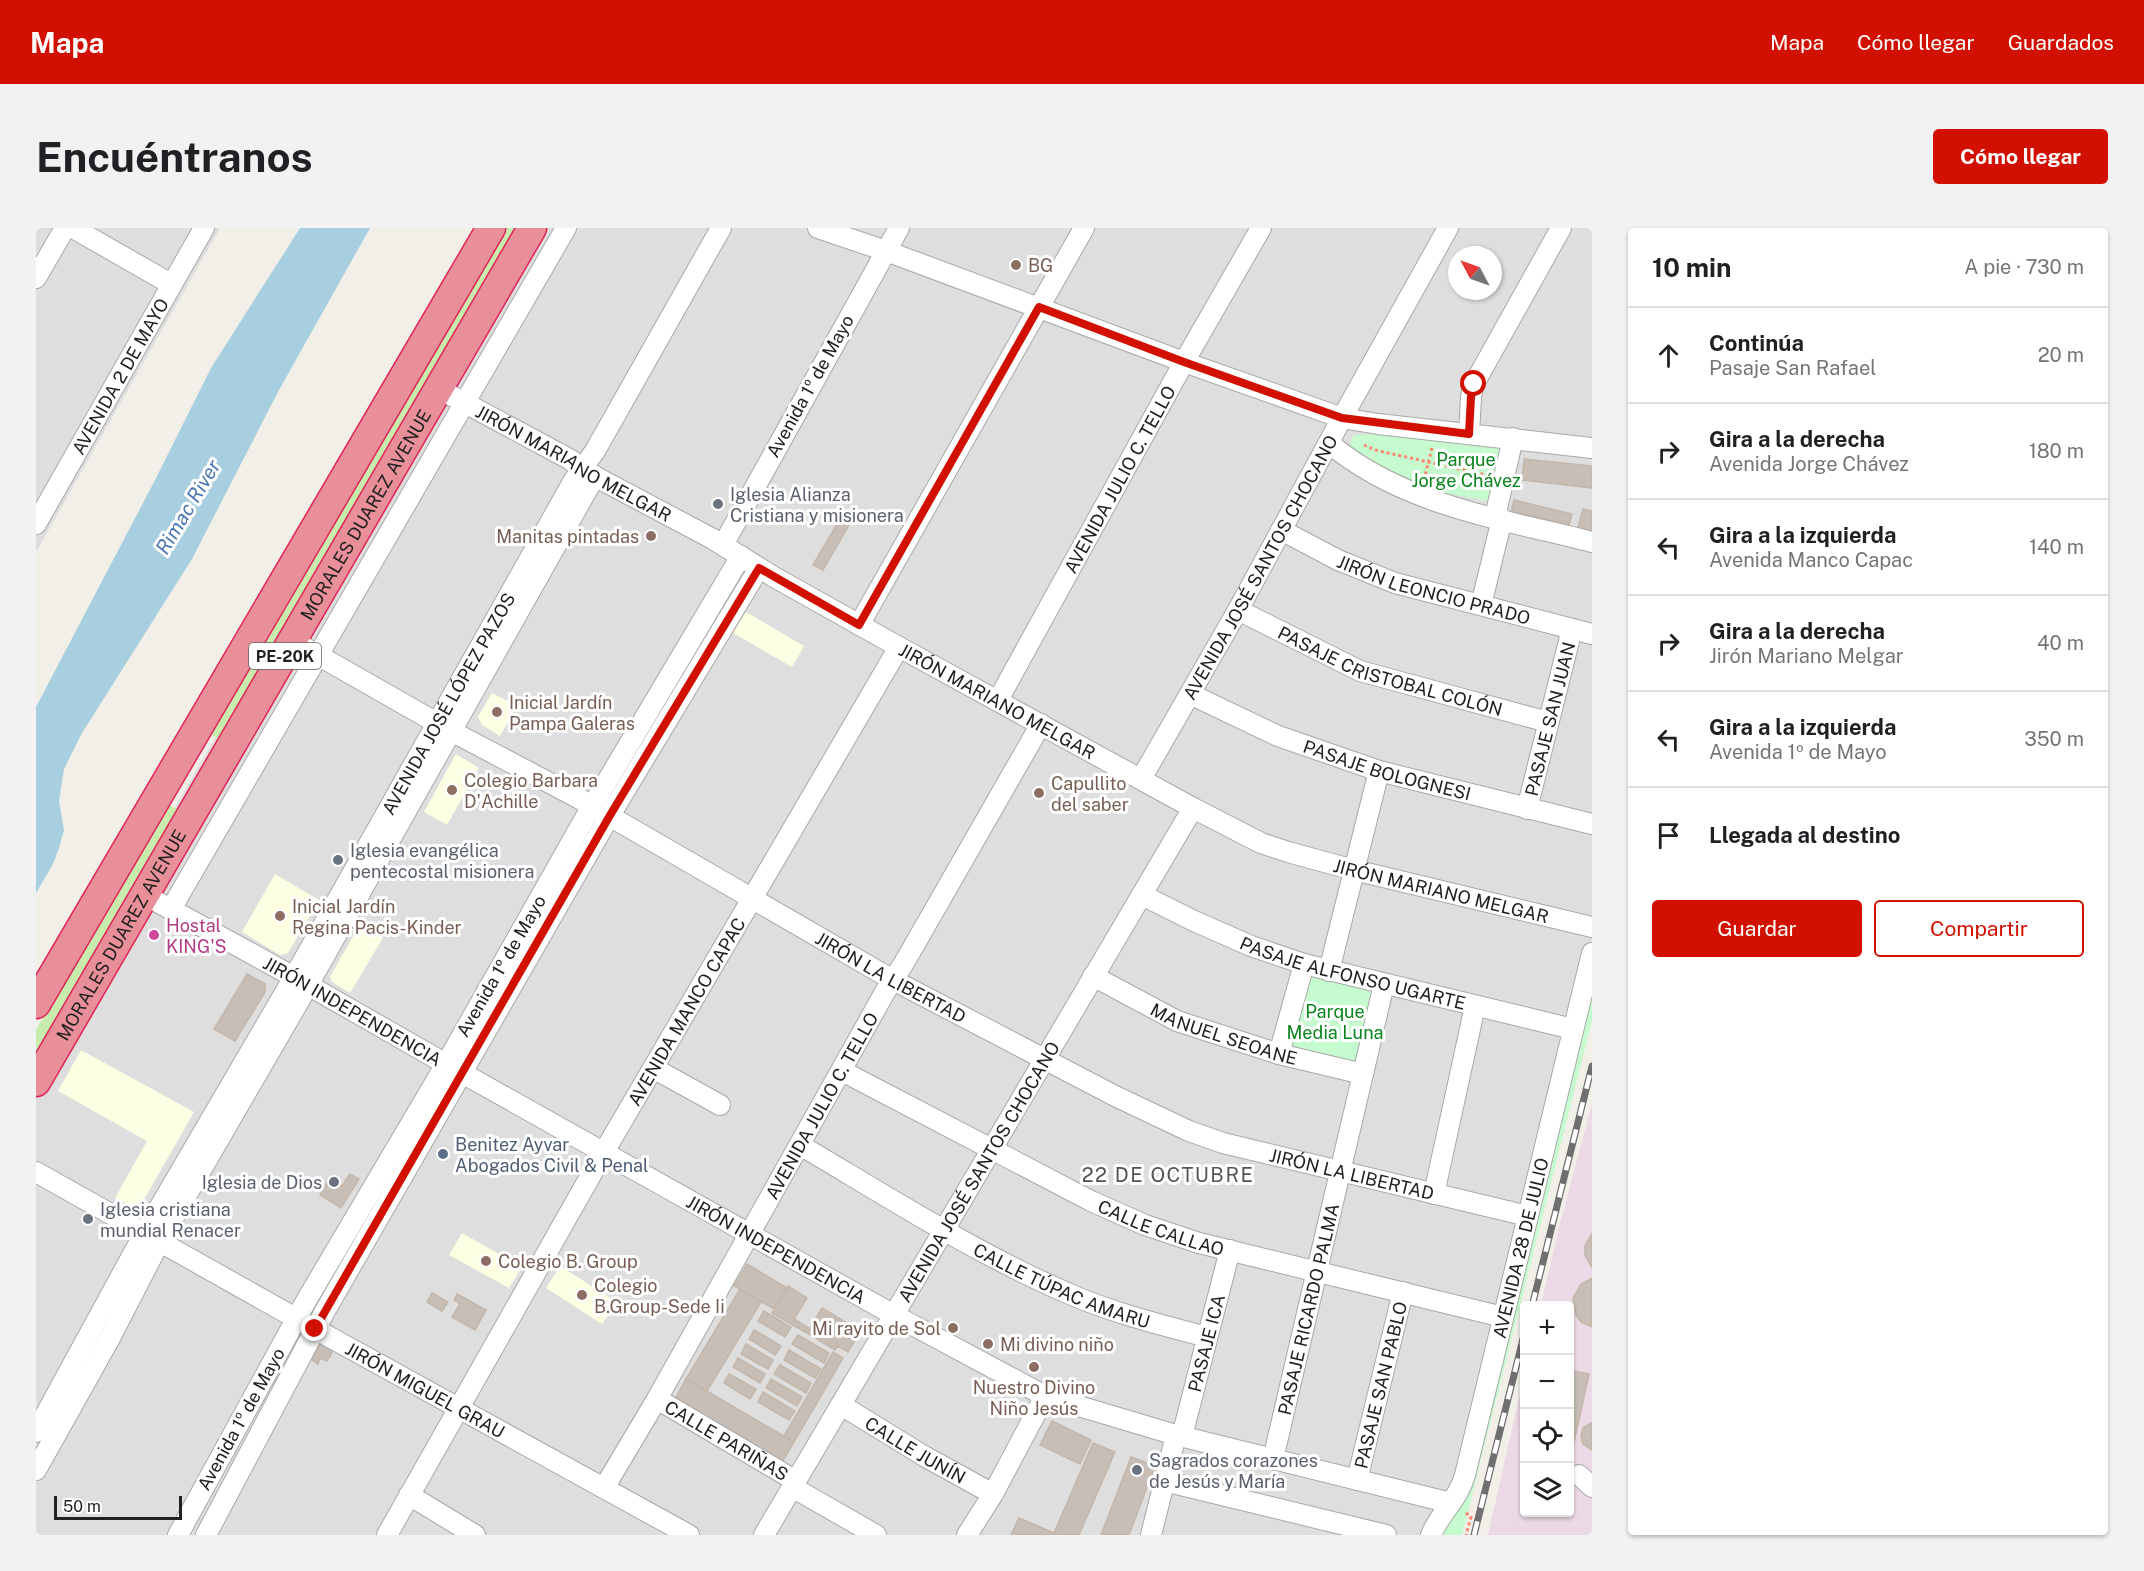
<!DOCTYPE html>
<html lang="es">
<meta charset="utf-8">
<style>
body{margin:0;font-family:"Public Sans",sans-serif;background:#f2f2f2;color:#202124}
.controls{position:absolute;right:18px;bottom:18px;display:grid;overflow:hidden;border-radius:6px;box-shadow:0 2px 4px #0004}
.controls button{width:54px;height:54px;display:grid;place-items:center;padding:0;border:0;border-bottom:2px solid #e0e0e0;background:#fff;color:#202124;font:30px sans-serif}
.compass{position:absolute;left:1412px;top:18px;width:54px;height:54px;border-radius:50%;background:#fff;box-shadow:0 2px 4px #0004;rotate:311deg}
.scale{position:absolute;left:18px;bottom:15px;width:128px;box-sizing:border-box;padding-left:6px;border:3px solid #212121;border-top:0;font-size:16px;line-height:21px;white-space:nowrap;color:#212121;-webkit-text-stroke:4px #fff;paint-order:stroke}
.stop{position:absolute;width:18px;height:18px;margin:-14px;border:4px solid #d21000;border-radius:50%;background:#fff}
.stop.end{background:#d21000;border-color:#fff;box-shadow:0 2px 6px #0008}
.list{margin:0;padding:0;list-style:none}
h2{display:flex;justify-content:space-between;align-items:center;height:78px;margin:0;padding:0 24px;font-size:26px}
h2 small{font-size:20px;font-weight:400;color:#757577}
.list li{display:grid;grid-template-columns:39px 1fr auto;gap:18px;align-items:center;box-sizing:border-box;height:96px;padding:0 24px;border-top:2px solid #e0e0e0}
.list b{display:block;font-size:22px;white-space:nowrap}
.list p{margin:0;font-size:20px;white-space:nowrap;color:#757577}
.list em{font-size:20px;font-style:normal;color:#757577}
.actions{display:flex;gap:12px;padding:18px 24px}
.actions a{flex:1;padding:14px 0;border:2px solid #d21000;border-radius:6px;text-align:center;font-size:21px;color:#d21000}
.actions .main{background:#d21000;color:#fff}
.icon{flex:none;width:33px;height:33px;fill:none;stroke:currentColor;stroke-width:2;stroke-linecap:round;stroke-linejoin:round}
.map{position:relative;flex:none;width:1556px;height:1307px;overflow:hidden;border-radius:6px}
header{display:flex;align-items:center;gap:36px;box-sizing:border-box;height:84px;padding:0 30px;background:#d21000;color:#fff}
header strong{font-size:28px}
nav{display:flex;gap:33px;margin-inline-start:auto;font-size:21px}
.intro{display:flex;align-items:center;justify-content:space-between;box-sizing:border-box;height:144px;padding:0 36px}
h1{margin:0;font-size:42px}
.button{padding:15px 27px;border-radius:6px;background:#d21000;color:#fff;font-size:21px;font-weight:700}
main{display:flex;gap:36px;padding:0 36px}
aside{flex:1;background:#fff;border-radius:6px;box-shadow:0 2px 4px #0004}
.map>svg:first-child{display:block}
.residential{fill:#dfdede;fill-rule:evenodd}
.industrial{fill:#ebd9e6}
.education{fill:#fdffe3}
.grass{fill:#c7ecae}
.park{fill:#c5fbce}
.water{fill:#a8cfdf}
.building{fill:#c6beb7;stroke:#c4b7a9;stroke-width:1.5}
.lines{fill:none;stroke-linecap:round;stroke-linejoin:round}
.minor-casing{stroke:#a8a8a8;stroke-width:22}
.highway-casing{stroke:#df2557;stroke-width:31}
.path{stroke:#fc876e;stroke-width:3;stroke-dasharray:3 3;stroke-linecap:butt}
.minor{stroke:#fff;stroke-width:20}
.highway{stroke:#e98f99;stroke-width:28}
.rail-casing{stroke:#6f6f6f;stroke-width:7}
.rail{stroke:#fff;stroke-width:4.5;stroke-dasharray:14;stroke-linecap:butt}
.route{stroke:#d21000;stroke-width:8}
.education-dot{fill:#8d6e63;stroke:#fff;stroke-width:2}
.worship-dot{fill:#6b7280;stroke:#fff;stroke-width:2}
.hotel-dot{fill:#d1479c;stroke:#fff;stroke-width:2}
.service-dot{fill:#5c6f8a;stroke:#fff;stroke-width:2}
.labels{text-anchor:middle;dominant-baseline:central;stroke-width:6;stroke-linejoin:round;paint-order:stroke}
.shield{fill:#fff;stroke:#646464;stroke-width:1.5}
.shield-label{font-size:16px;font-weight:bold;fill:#212121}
.education-label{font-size:18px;fill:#785e54;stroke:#fff;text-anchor:start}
.street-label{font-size:18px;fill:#212121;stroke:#fff}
.park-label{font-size:18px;fill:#0a841d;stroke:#fff}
.worship-label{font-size:18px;fill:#5b616d;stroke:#fff;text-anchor:start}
.hotel-label{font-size:18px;fill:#b23c85;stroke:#fff;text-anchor:start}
.service-label{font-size:18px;fill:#4e5e75;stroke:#fff;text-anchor:start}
.water-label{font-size:20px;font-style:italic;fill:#4a77b4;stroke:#fff}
.neighbourhood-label{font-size:20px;letter-spacing:1.5px;fill:#545454;stroke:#fff}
</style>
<header>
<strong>Mapa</strong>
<nav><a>Mapa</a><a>Cómo llegar</a><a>Guardados</a></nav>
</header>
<div class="intro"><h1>Encuéntranos</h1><a class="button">Cómo llegar</a></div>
<main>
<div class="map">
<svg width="1556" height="1307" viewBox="0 0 1556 1307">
<rect width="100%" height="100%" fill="#f1efe8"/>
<path class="residential" d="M0,0H184L0,324Z
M476,0H1556V775L1414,1307H0V818ZM1421,27H1457V63H1421Z"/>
<path class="industrial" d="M1556,876V1307H1452L1488,1148V1284H1534V1078L1505,1077L1522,1003Z"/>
<path class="education" d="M710,384L768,418L756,439L697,405Z
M456,465L481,478L464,508L446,497L442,489Z
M420,526L443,540L411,597L388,584Z
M239,646L283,672L252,725L244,727L206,704Z
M324,696L347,710L314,765L296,754L294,749Z
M45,822L158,884L102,982L79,970L111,913L22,863Z
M426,1005L486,1039L473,1060L413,1027Z
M524,1038L581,1074L566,1096L510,1060Z"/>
<path class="grass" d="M463,0H486L189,514L174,506Z
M135,578L141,582L0,834V802L128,582Z"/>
<path class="park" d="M1341,206L1466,218L1453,273L1396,263L1334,234L1316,223L1314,215L1318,207Z
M1275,747L1343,763L1324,839L1255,820Z
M1556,752V793L1426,1307H1400L1423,1267Z"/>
<path class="water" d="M264,0H334L243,162L156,331L46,505L28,541L23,573L28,602L23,620L17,636L0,665V479L118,254L175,140Z"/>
<path class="building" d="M1488,231L1556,238V260L1486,252Z
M1478,272L1536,286L1533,297L1475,283Z
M1547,281L1556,283V304L1542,300Z
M809,282L818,288L787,342L777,337Z
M211,746L229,756V764L199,813L178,801Z
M314,946L323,951L305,980L284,967L293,951L306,958Z
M1556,1005V1040L1549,1027V1018Z
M711,1036L751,1060L738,1081L698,1058Z
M1556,1050V1099L1545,1094L1540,1087L1537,1070L1545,1056Z
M752,1058L771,1070L755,1096L736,1085Z
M704,1061L725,1074L671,1163L650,1151Z
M396,1065L412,1074L406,1083L391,1074Z
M421,1066L450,1082L439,1102L416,1089L424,1076L418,1072Z
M786,1080L814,1097L812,1099L823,1106L812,1124L802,1118L799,1122L771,1105Z
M728,1083L755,1099L749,1109L722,1093Z
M758,1091L774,1101L771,1105L755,1096Z
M718,1102L745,1118L739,1127L713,1111Z
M762,1107L793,1125L788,1135L756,1116Z
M282,1111L298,1121L291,1133L284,1130L282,1136L275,1131L273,1134Z
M710,1116L737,1132L732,1141L705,1126Z
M753,1122L785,1141L779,1150L748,1132Z
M797,1124L807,1130L758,1214L748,1208Z
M702,1130L729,1146L724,1155L697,1139Z
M744,1137L775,1155L770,1165L738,1146Z
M1534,1142L1553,1146L1534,1232Z
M693,1146L720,1161L714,1171L688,1155Z
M650,1151L758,1214L746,1234L639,1171Z
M735,1151L766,1169L761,1178L730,1160Z
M727,1164L759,1183L753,1192L722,1174Z
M1016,1193L1055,1212L1044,1236L1004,1217Z
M1555,1195H1556V1222L1547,1216L1545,1208L1547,1200Z
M1057,1215L1079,1224L1043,1307H1022L1018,1305Z
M1095,1229L1119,1238L1093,1307H1065Z
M983,1290L1018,1305L1022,1307H975Z"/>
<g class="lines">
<g class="minor-casing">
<g id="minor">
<path d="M37,0L135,56"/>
<path d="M782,0L850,23L1148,134L1306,190L1342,196L1556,220"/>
<path d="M0,50L29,0"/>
<path id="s1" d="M403,161L535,232L545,241L675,310L738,349L863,419L1157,580L1225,615L1252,624L1318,642L1556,699"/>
<path d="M1433,206L1435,169L1438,156L1525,0"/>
<path d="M1293,215C1366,277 1466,291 1556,314"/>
<path d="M1459,289L1477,210"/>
<path id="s2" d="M0,296L168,0"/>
<path id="s3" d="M1245,302L1302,332L1359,355L1556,406"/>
<path d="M687,317L863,0"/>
<path d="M1445,377L1466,291"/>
<path id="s4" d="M1202,382L1324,443L1512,494"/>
<path d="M823,397L1048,0"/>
<path id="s5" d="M257,413L415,503L544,571L857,752L1079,868L1153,903L1187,915L1492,988"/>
<path id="s6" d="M1154,466L1242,508L1343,543L1556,596"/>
<path id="s7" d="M962,472L1148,134L1225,0"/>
<path id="s8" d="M1105,551L1202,382L1306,190L1412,0"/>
<path id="s9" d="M1491,581L1536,401"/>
<path id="s10" d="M107,666L258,749L410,836L858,1087L1009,1168L1140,1207L1415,1275"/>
<path id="s11" d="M1106,667L1158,693L1215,718L1268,736L1537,801"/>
<path d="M135,681L530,0"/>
<path d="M1293,743L1343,543"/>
<path id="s12" d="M1057,748L1141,793L1243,826L1327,846"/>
<path d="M1243,826L1268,736"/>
<path d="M617,840L684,877"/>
<path id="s13" d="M806,843L1055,973L1109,997L1163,1015L1467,1089"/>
<path id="s14" d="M764,917C852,969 942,1027 1036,1067C1080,1086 1126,1097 1171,1109"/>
<path id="s15" d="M0,944L279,1101L653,1307"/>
<path d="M1398,966L1439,778"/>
<path id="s16" d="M621,1171L760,1253"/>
<path id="s17" d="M805,1177L888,1228L957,1266"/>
<path id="s18" d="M0,1204L109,1004L258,749L538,252L559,223L685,0"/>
<path id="s19" d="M1146,1208L1194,1022"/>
<path id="s20" d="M1237,1231L1348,756"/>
<path d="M0,1242L74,1110L124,1013L262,775L559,248"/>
<path d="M1543,1247L1556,1259"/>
<path id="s21" d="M1321,1252L1367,1064"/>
<path d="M1128,1253L1350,1307"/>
<path d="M756,1259L840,1307"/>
<path id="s22" d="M568,1260L621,1171L849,764L868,735L1005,496"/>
<path d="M373,1267L439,1307"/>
<path d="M142,1307L270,1073L410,836L548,592L705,328"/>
<path d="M170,1307L289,1083L573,589L723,340"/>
<path id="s23" d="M351,1307L568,924L863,419"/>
<path id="s24" d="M728,1307L1157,580"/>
<path d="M931,1307L957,1266L1009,1168"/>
<path d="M1115,1307L1140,1207"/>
<path id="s25" d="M1395,1307C1404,1285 1423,1270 1429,1247L1556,725"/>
</g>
</g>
<g class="highway-casing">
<g id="highway">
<path d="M0,776L455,0"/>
<path id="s26" d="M0,854C163,569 331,285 496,0"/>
</g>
</g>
<path class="path" d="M1328,217L1339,222L1450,247
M1388,252L1396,220
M1430,1285L1435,1289L1430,1307"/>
<use href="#minor" class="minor"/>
<use href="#highway" class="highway"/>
<g class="rail-casing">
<path id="rail" d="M1496,1078L1556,838
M1438,1307L1488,1107"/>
</g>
<use href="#rail" class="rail"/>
</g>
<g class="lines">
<path class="route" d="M279,1101L573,589L723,340L823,397L1003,79L1148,134L1306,190L1433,206L1435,169L1438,156"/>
</g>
<g class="education-dot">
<circle cx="980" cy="37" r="6"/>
<circle cx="615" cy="308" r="6"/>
<circle cx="461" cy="484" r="6"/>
<circle cx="416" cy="562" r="6"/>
<circle cx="1003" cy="565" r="6"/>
<circle cx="244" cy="688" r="6"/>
<circle cx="450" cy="1033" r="6"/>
<circle cx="546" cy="1067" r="6"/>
<circle cx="917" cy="1100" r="6"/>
<circle cx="952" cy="1116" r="6"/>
<circle cx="998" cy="1139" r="6"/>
</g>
<g class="worship-dot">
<circle cx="682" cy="276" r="6"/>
<circle cx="302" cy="632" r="6"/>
<circle cx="298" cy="954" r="6"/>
<circle cx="52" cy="991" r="6"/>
<circle cx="1101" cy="1242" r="6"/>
</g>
<circle class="hotel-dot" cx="118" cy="707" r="6"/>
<circle class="service-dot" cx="407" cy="926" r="6"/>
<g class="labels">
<rect class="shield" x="213" y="415" width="72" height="26" rx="4.5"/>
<g class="shield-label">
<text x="249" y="428">PE-20K</text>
</g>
<g class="education-label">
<text x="992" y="37">BG</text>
<text x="603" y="308" text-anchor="end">Manitas pintadas</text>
<text x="473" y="474">Inicial Jardín<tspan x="473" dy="21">Pampa Galeras</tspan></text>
<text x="428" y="552">Colegio Barbara<tspan x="428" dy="21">D'Achille</tspan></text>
<text x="1015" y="555">Capullito<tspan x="1015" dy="21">del saber</tspan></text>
<text x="256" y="678">Inicial Jardín<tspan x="256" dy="21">Regina Pacis-Kinder</tspan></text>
<text x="462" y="1033">Colegio B. Group</text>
<text x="558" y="1057">Colegio<tspan x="558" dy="21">B.Group-Sede Ii</tspan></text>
<text x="905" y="1100" text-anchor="end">Mi rayito de Sol</text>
<text x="964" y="1116">Mi divino niño</text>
<text x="998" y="1159" text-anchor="middle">Nuestro Divino<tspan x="998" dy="21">Niño Jesús</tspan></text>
</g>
<g class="street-label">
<text stroke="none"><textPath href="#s2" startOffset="170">AVENIDA 2 DE MAYO</textPath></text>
<text transform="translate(774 158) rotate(-61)">Avenida 1º de Mayo</text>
<text stroke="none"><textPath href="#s1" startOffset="154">JIRÓN MARIANO MELGAR</textPath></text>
<text stroke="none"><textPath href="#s7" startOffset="252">AVENIDA JULIO C. TELLO</textPath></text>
<text stroke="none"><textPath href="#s26" startOffset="656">MORALES DUAREZ AVENUE</textPath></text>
<text stroke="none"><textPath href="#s8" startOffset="243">AVENIDA JOSÉ SANTOS CHOCANO</textPath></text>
<text stroke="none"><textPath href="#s3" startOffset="165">JIRÓN LEONCIO PRADO</textPath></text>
<text stroke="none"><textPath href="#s4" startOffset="165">PASAJE CRISTOBAL COLÓN</textPath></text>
<text stroke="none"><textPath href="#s1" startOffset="640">JIRÓN MARIANO MELGAR</textPath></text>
<text stroke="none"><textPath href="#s18" startOffset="837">AVENIDA JOSÉ LÓPEZ PAZOS</textPath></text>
<text stroke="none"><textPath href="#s9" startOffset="93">PASAJE SAN JUAN</textPath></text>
<text stroke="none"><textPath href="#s6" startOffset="212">PASAJE BOLOGNESI</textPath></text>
<text stroke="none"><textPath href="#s1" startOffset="1126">JIRÓN MARIANO MELGAR</textPath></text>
<text stroke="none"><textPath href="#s26" startOffset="170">MORALES DUAREZ AVENUE</textPath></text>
<text transform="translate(465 738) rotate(-60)">Avenida 1º de Mayo</text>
<text stroke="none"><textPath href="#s11" startOffset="226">PASAJE ALFONSO UGARTE</textPath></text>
<text stroke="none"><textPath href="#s5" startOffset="686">JIRÓN LA LIBERTAD</textPath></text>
<text stroke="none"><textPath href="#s10" startOffset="240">JIRÓN INDEPENDENCIA</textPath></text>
<text stroke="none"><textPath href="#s23" startOffset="603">AVENIDA MANCO CAPAC</textPath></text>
<text stroke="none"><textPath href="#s12" startOffset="144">MANUEL SEOANE</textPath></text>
<text stroke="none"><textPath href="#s22" startOffset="440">AVENIDA JULIO C. TELLO</textPath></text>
<text stroke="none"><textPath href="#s24" startOffset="422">AVENIDA JOSÉ SANTOS CHOCANO</textPath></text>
<text stroke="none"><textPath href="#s5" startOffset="1190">JIRÓN LA LIBERTAD</textPath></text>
<text stroke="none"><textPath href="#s13" startOffset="356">CALLE CALLAO</textPath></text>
<text stroke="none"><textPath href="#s25" startOffset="303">AVENIDA 28 DE JULIO</textPath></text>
<text stroke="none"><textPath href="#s10" startOffset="726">JIRÓN INDEPENDENCIA</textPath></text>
<text stroke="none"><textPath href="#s14" startOffset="298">CALLE TÚPAC AMARU</textPath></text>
<text stroke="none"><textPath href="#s20" startOffset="154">PASAJE RICARDO PALMA</textPath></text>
<text stroke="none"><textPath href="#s19" startOffset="96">PASAJE ICA</textPath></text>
<text stroke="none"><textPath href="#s21" startOffset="98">PASAJE SAN PABLO</textPath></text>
<text stroke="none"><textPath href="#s15" startOffset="446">JIRÓN MIGUEL GRAU</textPath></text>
<text transform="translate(205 1191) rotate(-61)">Avenida 1º de Mayo</text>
<text stroke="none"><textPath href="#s16" startOffset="81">CALLE PARIÑAS</textPath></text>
<text stroke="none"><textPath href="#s17" startOffset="87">CALLE JUNÍN</textPath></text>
</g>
<g class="park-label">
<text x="1430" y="231">Parque<tspan x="1430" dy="21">Jorge Chávez</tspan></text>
<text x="1299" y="783">Parque<tspan x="1299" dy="21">Media Luna</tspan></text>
</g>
<g class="worship-label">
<text x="694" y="266">Iglesia Alianza<tspan x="694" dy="21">Cristiana y misionera</tspan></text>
<text x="314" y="622">Iglesia evangélica<tspan x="314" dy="21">pentecostal misionera</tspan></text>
<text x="286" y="954" text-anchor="end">Iglesia de Dios</text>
<text x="64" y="981">Iglesia cristiana<tspan x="64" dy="21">mundial Renacer</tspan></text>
<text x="1113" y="1232">Sagrados corazones<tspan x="1113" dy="21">de Jesús y María</tspan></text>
</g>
<g class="hotel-label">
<text x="130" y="697">Hostal<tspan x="130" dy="21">KING'S</tspan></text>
</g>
<g class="service-label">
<text x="419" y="916">Benitez Ayvar<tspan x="419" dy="21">Abogados Civil &amp; Penal</tspan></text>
</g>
<g class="water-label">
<text transform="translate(152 279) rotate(-59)">Rimac River</text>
</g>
<g class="neighbourhood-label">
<text x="1132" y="947">22 DE OCTUBRE</text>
</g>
</g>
</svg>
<div class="controls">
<button>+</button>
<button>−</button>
<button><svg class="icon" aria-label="locate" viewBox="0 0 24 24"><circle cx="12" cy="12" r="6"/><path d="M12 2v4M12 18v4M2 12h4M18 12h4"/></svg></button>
<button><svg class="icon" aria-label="layers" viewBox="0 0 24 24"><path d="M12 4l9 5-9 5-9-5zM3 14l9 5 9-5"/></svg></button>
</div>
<svg class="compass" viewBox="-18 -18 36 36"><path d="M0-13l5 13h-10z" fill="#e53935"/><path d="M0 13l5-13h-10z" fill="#757577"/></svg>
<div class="scale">50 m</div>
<div class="stop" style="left:1438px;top:156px"></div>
<div class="stop end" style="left:279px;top:1101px"></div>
</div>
<aside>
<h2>10 min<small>A pie · 730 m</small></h2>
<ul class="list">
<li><svg class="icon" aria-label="ahead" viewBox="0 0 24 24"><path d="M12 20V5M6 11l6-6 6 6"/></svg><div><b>Continúa</b><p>Pasaje San Rafael</p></div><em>20 m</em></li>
<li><svg class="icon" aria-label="right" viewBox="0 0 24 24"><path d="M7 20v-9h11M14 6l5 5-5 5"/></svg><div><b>Gira a la derecha</b><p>Avenida Jorge Chávez</p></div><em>180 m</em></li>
<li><svg class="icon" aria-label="left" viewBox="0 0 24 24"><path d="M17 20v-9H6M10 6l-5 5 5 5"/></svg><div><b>Gira a la izquierda</b><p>Avenida Manco Capac</p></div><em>140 m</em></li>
<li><svg class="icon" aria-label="right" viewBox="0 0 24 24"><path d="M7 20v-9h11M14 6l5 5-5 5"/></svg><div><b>Gira a la derecha</b><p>Jirón Mariano Melgar</p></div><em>40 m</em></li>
<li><svg class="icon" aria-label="left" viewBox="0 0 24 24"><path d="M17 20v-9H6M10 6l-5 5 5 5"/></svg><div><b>Gira a la izquierda</b><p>Avenida 1º de Mayo</p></div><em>350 m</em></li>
<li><svg class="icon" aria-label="arrive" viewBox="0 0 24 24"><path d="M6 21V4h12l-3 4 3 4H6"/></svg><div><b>Llegada al destino</b></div></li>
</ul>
<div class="actions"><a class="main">Guardar</a><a>Compartir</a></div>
</aside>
</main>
